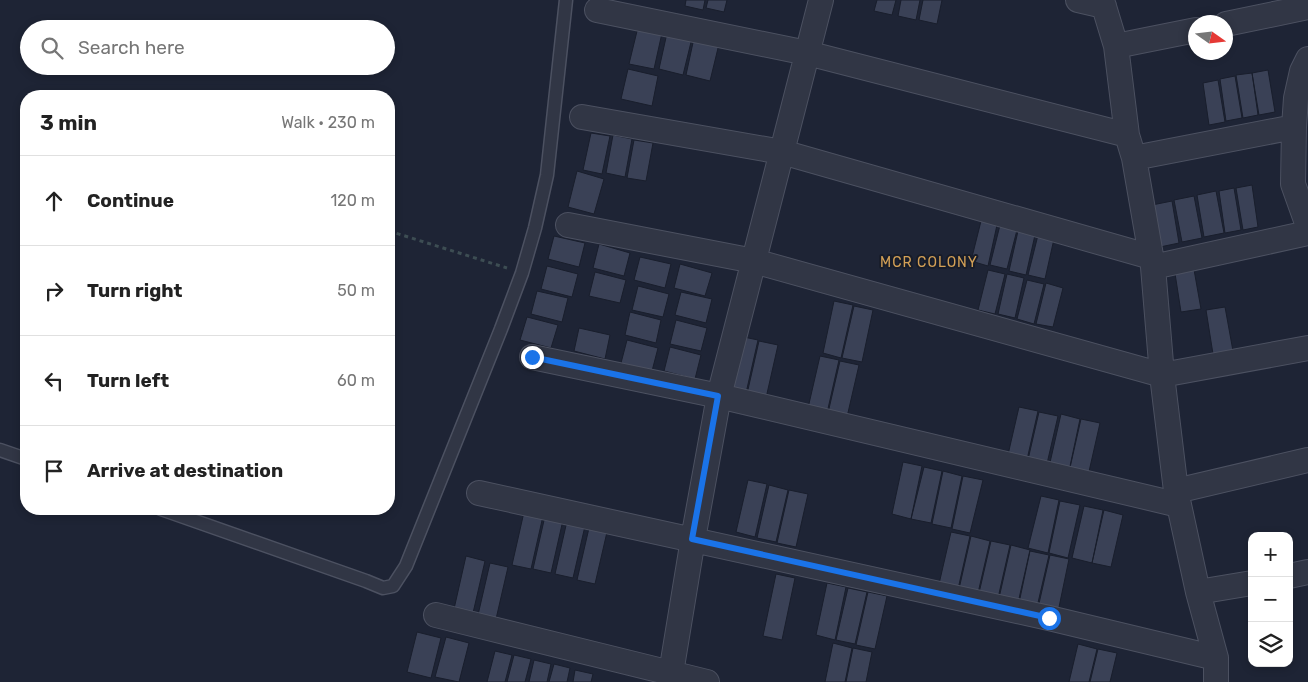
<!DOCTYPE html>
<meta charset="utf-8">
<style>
body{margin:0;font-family:Rubik,sans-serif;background:#f6f6f6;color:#222}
.controls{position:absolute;right:15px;bottom:15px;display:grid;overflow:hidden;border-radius:10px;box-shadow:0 2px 8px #0003}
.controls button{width:45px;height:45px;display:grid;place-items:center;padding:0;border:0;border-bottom:1px solid #e0e0e0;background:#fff;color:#222;font:25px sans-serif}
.compass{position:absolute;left:1188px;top:15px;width:45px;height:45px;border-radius:50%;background:#fff;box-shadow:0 2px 8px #0003;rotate:104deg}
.stop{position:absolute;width:15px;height:15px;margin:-11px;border:4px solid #1a73e8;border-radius:50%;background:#fff}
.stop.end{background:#1a73e8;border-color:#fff;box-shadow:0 1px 5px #0008}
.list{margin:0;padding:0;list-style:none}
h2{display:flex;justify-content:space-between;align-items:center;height:65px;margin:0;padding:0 20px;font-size:21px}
h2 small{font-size:16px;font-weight:400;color:#767676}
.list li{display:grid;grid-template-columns:32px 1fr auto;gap:15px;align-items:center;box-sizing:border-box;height:90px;padding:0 20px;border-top:1px solid #e0e0e0}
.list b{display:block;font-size:19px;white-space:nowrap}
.list em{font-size:16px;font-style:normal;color:#767676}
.icon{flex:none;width:28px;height:28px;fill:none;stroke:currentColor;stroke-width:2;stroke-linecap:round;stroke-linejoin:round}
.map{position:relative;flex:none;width:1308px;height:682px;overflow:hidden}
.search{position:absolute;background:#fff;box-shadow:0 2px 8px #0003;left:20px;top:20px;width:375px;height:55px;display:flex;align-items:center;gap:12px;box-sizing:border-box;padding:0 18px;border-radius:28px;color:#767676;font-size:19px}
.panel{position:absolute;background:#fff;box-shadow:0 2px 8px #0003;left:20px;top:90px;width:375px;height:425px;border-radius:20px}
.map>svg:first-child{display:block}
.building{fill:#3a4156;stroke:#191e2c}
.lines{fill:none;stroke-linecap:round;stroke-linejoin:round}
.lane-casing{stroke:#4c5161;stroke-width:15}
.street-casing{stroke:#4c5161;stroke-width:26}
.path{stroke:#3d4d53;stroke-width:3;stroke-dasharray:4 4;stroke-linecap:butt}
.lane{stroke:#313645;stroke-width:12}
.street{stroke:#313645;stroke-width:24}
.route{stroke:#1a73e8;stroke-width:6}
.labels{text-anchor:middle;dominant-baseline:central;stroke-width:4;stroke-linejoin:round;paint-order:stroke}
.neighbourhood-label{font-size:14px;letter-spacing:1px;fill:#d3a056;stroke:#171c29}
</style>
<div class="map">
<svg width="1308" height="682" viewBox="0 0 1308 682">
<rect width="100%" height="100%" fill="#1e2435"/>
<path class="building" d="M686,0H705L703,10L685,6Z
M708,0H727L724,12L706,8Z
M877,0H896L892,15L874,11Z
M901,0H920L916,20L898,16Z
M923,0H942L937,24L919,20Z
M638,27L662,33L654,69L629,64Z
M667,33L692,38L683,75L659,69Z
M694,38L719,44L710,81L686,75Z
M628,69L658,76L652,106L621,99Z
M1268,70L1275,112L1259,115L1252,73Z
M1252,73L1258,115L1243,118L1236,75Z
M1235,76L1242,118L1226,121L1220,79Z
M1218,80L1225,122L1209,125L1203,83Z
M591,133L610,136L602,174L583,170Z
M613,135L632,139L625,177L606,173Z
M634,140L653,143L646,181L627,178Z
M577,171L604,179L594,214L568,207Z
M1252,185L1258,227L1243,230L1236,188Z
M1234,188L1241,230L1225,233L1219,191Z
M1216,191L1224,233L1204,237L1197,195Z
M1194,196L1202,238L1182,242L1174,200Z
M1172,201L1179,243L1160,247L1152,205Z
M981,221L997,225L988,266L971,261Z
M1000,225L1017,230L1007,269L990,265Z
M1018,231L1035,235L1026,275L1009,271Z
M1038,235L1054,239L1045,279L1028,275Z
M554,236L585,243L579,267L548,259Z
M599,244L630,253L624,276L593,268Z
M640,257L671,264L665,288L634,280Z
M680,264L712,273L705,296L674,288Z
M1193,264L1201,309L1181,312L1174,267Z
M547,266L578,274L572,297L541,289Z
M988,270L1005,274L995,314L978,310Z
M595,272L626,280L620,303L589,296Z
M1007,274L1024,278L1015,318L998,314Z
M1027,280L1044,284L1034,324L1017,319Z
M1046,283L1063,288L1053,327L1036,324Z
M638,286L669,294L663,317L632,310Z
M537,291L568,298L562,322L531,314Z
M681,292L712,299L706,323L675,315Z
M834,301L853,305L841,358L823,353Z
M854,306L873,310L862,362L842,358Z
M1225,307L1233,351L1213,354L1206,310Z
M630,312L661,320L656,343L625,335Z
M527,317L558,325L551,348L520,340Z
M676,320L707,328L701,351L670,344Z
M579,328L610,335L605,359L574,351Z
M739,336L758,340L746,393L727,389Z
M627,340L658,348L652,371L621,363Z
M759,341L778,345L766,398L747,394Z
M670,347L701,355L695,379L664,371Z
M820,356L839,360L827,413L808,408Z
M840,361L859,365L847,417L828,413Z
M1019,407L1038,411L1026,464L1007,459Z
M1039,412L1058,416L1046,468L1027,464Z
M1061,414L1080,419L1069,471L1049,467Z
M1081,419L1100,423L1088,476L1069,472Z
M903,462L922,466L911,519L892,514Z
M924,467L942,471L931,523L911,519Z
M943,471L962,476L951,528L932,524Z
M963,476L983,480L970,533L952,529Z
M748,480L767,484L755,537L736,532Z
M769,485L788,490L776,542L757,538Z
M789,490L808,494L796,547L777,543Z
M1041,496L1059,500L1048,553L1028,548Z
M1060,501L1080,505L1068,558L1049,553Z
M1084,506L1103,510L1092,563L1072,558Z
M1104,510L1123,515L1111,567L1092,563Z
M524,512L543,516L531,569L512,565Z
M545,516L563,520L551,573L533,569Z
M567,521L585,526L573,578L555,574Z
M589,528L607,532L595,584L577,580Z
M951,532L970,536L958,589L939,584Z
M971,536L990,541L978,593L959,589Z
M991,541L1010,545L998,598L979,593Z
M1011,545L1030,550L1018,603L999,598Z
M1030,551L1049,555L1037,607L1019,603Z
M1050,555L1069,559L1058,612L1038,608Z
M466,556L485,561L473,613L454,609Z
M490,563L508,567L496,619L478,615Z
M776,574L795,578L782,640L763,636Z
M827,583L846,587L835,640L816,635Z
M848,588L867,592L855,644L836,640Z
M868,592L887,596L875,649L856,645Z
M417,632L441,638L431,678L407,672Z
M446,637L469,643L459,682L435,677Z
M833,643L852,648L845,682H825Z
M1078,644L1097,649L1089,682H1069Z
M853,648L872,652L866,682H846Z
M1098,649L1117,653L1110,682H1090Z
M495,651L512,655L505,682H487Z
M514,655L531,659L525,682H507Z
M534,660L551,664L547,682H529Z
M554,664L570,668L567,682H549Z
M575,670L593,674L591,682H573Z"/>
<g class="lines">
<g class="lane-casing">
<path id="lane" d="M0,450L26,459
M161,509L366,581L383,588L393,586L406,566L501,329L522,273L535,228L547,175L566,0"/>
</g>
<g class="street-casing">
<path id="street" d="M1078,0L1104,6
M1102,0L1116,46L1127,135L1134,158L1153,267L1162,375L1176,491L1198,592L1216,658V682
M597,10L807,53L1127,135
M1226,24L1308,7
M1116,46L1196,30
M1308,59L1302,71L1296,98L1294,127L1293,184L1308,226
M582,117L782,152L1151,257
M1134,158L1294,127
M568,225L754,261L1162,375L1308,348
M1153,267L1308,233
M532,357L719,396L1179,505
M1176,491L1308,460
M479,493L1049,618L1216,658
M1289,576L1308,572
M1198,592L1252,583
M436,615L707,682
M669,682L671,673L693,539L719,396L821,0"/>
</g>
<path class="path" d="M389,231L507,268"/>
<use href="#lane" class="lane"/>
<use href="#street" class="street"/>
</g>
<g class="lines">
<path class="route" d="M532,357L718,396L692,539L1049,618"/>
</g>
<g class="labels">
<g class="neighbourhood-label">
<text x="929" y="262">MCR COLONY</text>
</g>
</g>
</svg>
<div class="controls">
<button>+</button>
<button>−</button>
<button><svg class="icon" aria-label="layers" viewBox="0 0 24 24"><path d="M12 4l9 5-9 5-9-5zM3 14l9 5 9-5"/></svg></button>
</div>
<svg class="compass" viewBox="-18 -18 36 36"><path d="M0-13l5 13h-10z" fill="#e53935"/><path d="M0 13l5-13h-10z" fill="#767676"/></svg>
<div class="stop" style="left:1049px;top:618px"></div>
<div class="stop end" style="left:532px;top:357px"></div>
<div class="search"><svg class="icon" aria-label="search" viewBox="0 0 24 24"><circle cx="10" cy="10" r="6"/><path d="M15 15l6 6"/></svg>Search here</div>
<section class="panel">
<h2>3 min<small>Walk · 230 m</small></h2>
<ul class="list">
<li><svg class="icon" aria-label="ahead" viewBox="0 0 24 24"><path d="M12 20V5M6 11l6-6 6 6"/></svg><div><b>Continue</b></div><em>120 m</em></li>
<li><svg class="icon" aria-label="right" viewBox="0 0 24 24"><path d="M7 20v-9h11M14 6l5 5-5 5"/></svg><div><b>Turn right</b></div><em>50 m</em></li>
<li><svg class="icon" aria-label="left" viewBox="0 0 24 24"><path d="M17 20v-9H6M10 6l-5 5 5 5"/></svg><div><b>Turn left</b></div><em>60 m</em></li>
<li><svg class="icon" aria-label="arrive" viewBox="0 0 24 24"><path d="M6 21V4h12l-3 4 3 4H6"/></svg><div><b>Arrive at destination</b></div></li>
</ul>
</section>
</div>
